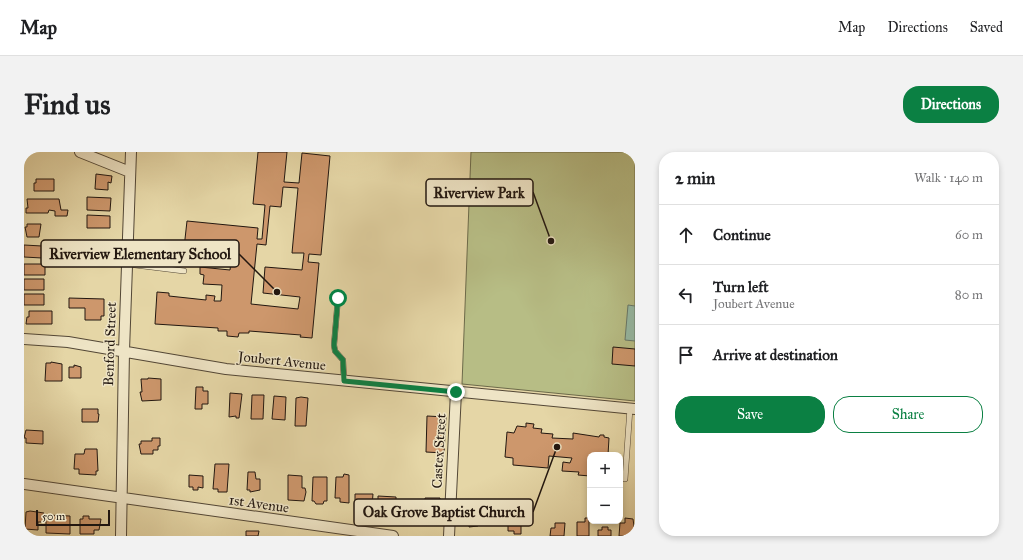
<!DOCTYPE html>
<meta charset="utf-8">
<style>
body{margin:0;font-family:"IM FELL Great Primer",serif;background:#f2f2f2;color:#202124}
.controls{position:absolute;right:12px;bottom:12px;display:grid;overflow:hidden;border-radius:8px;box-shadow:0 2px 6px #0003}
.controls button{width:36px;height:36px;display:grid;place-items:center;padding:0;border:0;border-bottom:1px solid #e0e0e0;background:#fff;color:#202124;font:20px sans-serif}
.scale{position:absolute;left:12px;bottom:10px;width:74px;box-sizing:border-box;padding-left:4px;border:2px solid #221710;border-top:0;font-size:11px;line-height:14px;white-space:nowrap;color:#221710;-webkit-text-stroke:3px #eee4c5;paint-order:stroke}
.stop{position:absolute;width:12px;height:12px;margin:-9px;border:3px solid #0b8043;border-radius:50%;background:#fff}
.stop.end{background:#0b8043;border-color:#fff;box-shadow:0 1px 4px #0008}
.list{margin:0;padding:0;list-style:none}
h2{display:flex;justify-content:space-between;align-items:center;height:52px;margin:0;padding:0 16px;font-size:17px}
h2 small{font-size:13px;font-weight:400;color:#757577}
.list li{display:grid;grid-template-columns:26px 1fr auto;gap:12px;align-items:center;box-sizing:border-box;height:60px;padding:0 16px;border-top:1px solid #e0e0e0}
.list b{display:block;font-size:15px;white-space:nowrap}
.list p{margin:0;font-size:13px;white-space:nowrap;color:#757577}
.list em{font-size:13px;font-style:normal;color:#757577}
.actions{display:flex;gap:8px;padding:12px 16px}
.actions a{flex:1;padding:9px 0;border:1px solid #0b8043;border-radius:16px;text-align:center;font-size:14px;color:#0b8043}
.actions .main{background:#0b8043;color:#fff}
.icon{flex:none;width:22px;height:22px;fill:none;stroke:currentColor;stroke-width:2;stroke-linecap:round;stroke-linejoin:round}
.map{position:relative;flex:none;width:611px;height:384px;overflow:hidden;border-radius:16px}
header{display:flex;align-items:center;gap:24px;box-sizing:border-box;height:56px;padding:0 20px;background:#fff;border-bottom:1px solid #e0e0e0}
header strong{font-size:19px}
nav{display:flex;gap:22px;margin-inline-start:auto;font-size:14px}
.intro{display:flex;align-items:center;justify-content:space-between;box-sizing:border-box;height:96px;padding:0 24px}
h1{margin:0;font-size:28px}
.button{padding:10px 18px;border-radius:16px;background:#0b8043;color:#fff;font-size:14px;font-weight:700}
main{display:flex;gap:24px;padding:0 24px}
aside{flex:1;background:#fff;border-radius:16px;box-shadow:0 2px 6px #0003}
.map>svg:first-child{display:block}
.green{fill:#b7bd85;stroke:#6c6a4a}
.water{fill:#96b9a4;stroke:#687869}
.building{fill:#cd976c;stroke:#221710;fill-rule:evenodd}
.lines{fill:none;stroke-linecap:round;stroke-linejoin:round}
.lane-casing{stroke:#534736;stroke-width:6}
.street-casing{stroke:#534736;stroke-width:12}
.lane{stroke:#eee4c5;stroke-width:5}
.street{stroke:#eee4c5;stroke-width:10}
.route{stroke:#0b8043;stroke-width:5}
.labels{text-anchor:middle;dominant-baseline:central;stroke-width:3;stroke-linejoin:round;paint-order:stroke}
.street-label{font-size:14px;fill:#221710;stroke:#eee4c5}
.leader{fill:none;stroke:#221710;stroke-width:1.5}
.callout-dot{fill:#221710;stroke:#eee4c5;stroke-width:1.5}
.callout{fill:#eee4c5;stroke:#221710;stroke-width:1.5}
.callout-label{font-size:15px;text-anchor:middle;font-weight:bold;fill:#221710}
</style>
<header>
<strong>Map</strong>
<nav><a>Map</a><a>Directions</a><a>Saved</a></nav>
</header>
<div class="intro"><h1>Find us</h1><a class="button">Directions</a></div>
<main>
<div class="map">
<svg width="611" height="384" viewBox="0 0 611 384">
<rect width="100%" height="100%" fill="#e5d6a6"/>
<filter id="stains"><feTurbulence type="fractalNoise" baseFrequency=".005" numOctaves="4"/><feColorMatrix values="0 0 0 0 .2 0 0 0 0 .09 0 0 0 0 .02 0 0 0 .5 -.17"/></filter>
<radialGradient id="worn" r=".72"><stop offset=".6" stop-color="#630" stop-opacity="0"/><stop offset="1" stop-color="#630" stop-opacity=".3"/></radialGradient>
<path class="green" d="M447,0H611V249L438,232Z"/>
<path class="water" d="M604,153L611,154V189L601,188Z"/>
<path class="building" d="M234,0H263L260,30L275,31L278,1L306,4L297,103L285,102L284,110L295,111L288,186L276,185L277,183L225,179V181H215L214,185L203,184V179H194V176L131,172L133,140L145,141V144L182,148V143L191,144L190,149H197L198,133L179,132L180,123L176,122V115L206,118L207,110L188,109L189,98L160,96L163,69L234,76L233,87H238L241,53L229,52ZM259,35L274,36L268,101H280L278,118L241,115L239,141L276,145L274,157L227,152L233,92L242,93L246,54L257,55Z
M72,22L88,24L87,31L84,30V38L71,37Z
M12,27H30V39H10V31H12Z
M63,45L87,46L86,59L63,58Z
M3,47H35L37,58H44L43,64H31V59L25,58L24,61H2V56H4Z
M63,63L86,64V76H63Z
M3,72H17L15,85H3L1,75H3Z
M0,93L18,94V106L0,105Z
M0,112H21V123H0Z
M0,127H20V138H0Z
M0,142H20V153H0Z
M45,146L80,147V164H77V168H61V156H45Z
M5,159H28V172H2L3,165H5Z
M589,195L611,197V214L588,212Z
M27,210L38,212V229H21L22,211H27Z
M50,213L57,215V226H45V215H50Z
M124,226L137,227V248L118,249L116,240H118L117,227H124Z
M172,235H179V239H184V252H178V257H171Z
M206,241L218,242L215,266H212V264L205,265Z
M228,243H240L239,267H227Z
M250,244L262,245L261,268L248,267Z
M277,245L284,246L282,274H271L272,246Z
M58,257H74V262H75L74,270H58Z
M403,264L422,265L420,301L402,300Z
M502,271L510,272L509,276L518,277L517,281L529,282L528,286L549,287V281L575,285L576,283H580V285L585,286L584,303H566V324L554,323L555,320L538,319L539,310L546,311L548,306L525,304L524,316L489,313V306L481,305L483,280L490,281L493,274L502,275Z
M2,278L19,279V292L2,291V286H0Z
M128,286H136V294H134V298H129V302H117L115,292H117V289H128Z
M61,297H73L74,319H72V323L55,322V317H50L51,302H60Z
M191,312H205L203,340H194V337H189Z
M224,320H231L232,327H236V338L226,340V338H223Z
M320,322L325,323V351L316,350V346H311L312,325H319Z
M165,323L179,324V336L174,335V338H169V335H165Z
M264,323L278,324V336H281L282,340L280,349L264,348Z
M289,325H303V349H300L299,352H292L290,349H288Z
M331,342H349L348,354L334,356V354H331Z
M354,344L372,345V357L354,358Z
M401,346H416L415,368L400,367Z
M6,359L20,361V370H14V378L1,377L2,360Z
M444,360L456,362L454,374L445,375V372H441Z
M489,361H494V364L497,365V382H490V379H484V364H489Z
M22,363L46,364V382L22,381Z
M59,364H65V367H77L75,378H70V382H56V367H59Z
M561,366H565V384H553V370H561Z
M601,366L609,367L611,381H608V384H595L596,371H601Z
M531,371H541L540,384H526L527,376H531Z
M578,375H584V378H587V384H574V378H578Z
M222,379H235L234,384H222Z"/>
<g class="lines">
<g class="lane-casing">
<path id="lane" d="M103,112L160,119
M314,146L310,193L311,199L319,208L320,229
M601,327L606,256"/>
</g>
<g class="street-casing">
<path id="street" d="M56,0L106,20
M0,187L44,190L202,217L611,257
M0,332L369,384
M97,384L100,199L107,0
M425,384L432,240"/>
</g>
<use href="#lane" class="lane"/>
<use href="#street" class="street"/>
</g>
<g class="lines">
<path class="route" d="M314,146L310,193L311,199L319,208L320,229L432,240"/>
</g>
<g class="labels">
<g class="street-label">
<text transform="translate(86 192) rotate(-88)">Benford Street</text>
<text transform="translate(258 209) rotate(6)">Joubert Avenue</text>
<text transform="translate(415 299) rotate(-87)">Castex Street</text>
<text transform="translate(235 352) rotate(8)">1st Avenue</text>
</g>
</g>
<path class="leader" d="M527 89L509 40M253 140L215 102M533 295L509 360"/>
<g class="callout-dot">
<circle cx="527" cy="89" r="4"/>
<circle cx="253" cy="140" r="4"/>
<circle cx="533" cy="295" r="4"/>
</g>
<g class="callout">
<rect x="402" y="27" width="107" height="27" rx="4"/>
<rect x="17" y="88" width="198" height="27" rx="4"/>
<rect x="330" y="347" width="179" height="27" rx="4"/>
</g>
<g class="callout-label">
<text x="455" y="46">Riverview Park</text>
<text x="116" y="107">Riverview Elementary School</text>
<text x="420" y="365">Oak Grove Baptist Church</text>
</g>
<rect width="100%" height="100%" filter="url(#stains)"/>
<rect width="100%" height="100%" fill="url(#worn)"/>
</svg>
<div class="controls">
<button>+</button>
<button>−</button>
</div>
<div class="scale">50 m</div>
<div class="stop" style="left:314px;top:146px"></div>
<div class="stop end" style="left:432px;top:240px"></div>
</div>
<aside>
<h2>2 min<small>Walk · 140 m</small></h2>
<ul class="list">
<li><svg class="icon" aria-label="ahead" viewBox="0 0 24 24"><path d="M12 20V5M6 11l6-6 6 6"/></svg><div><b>Continue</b></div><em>60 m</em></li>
<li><svg class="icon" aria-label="left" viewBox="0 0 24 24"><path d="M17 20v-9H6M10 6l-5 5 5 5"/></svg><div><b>Turn left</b><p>Joubert Avenue</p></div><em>80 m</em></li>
<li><svg class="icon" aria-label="arrive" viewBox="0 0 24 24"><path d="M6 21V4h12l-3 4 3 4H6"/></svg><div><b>Arrive at destination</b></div></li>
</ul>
<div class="actions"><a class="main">Save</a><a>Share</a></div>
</aside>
</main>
